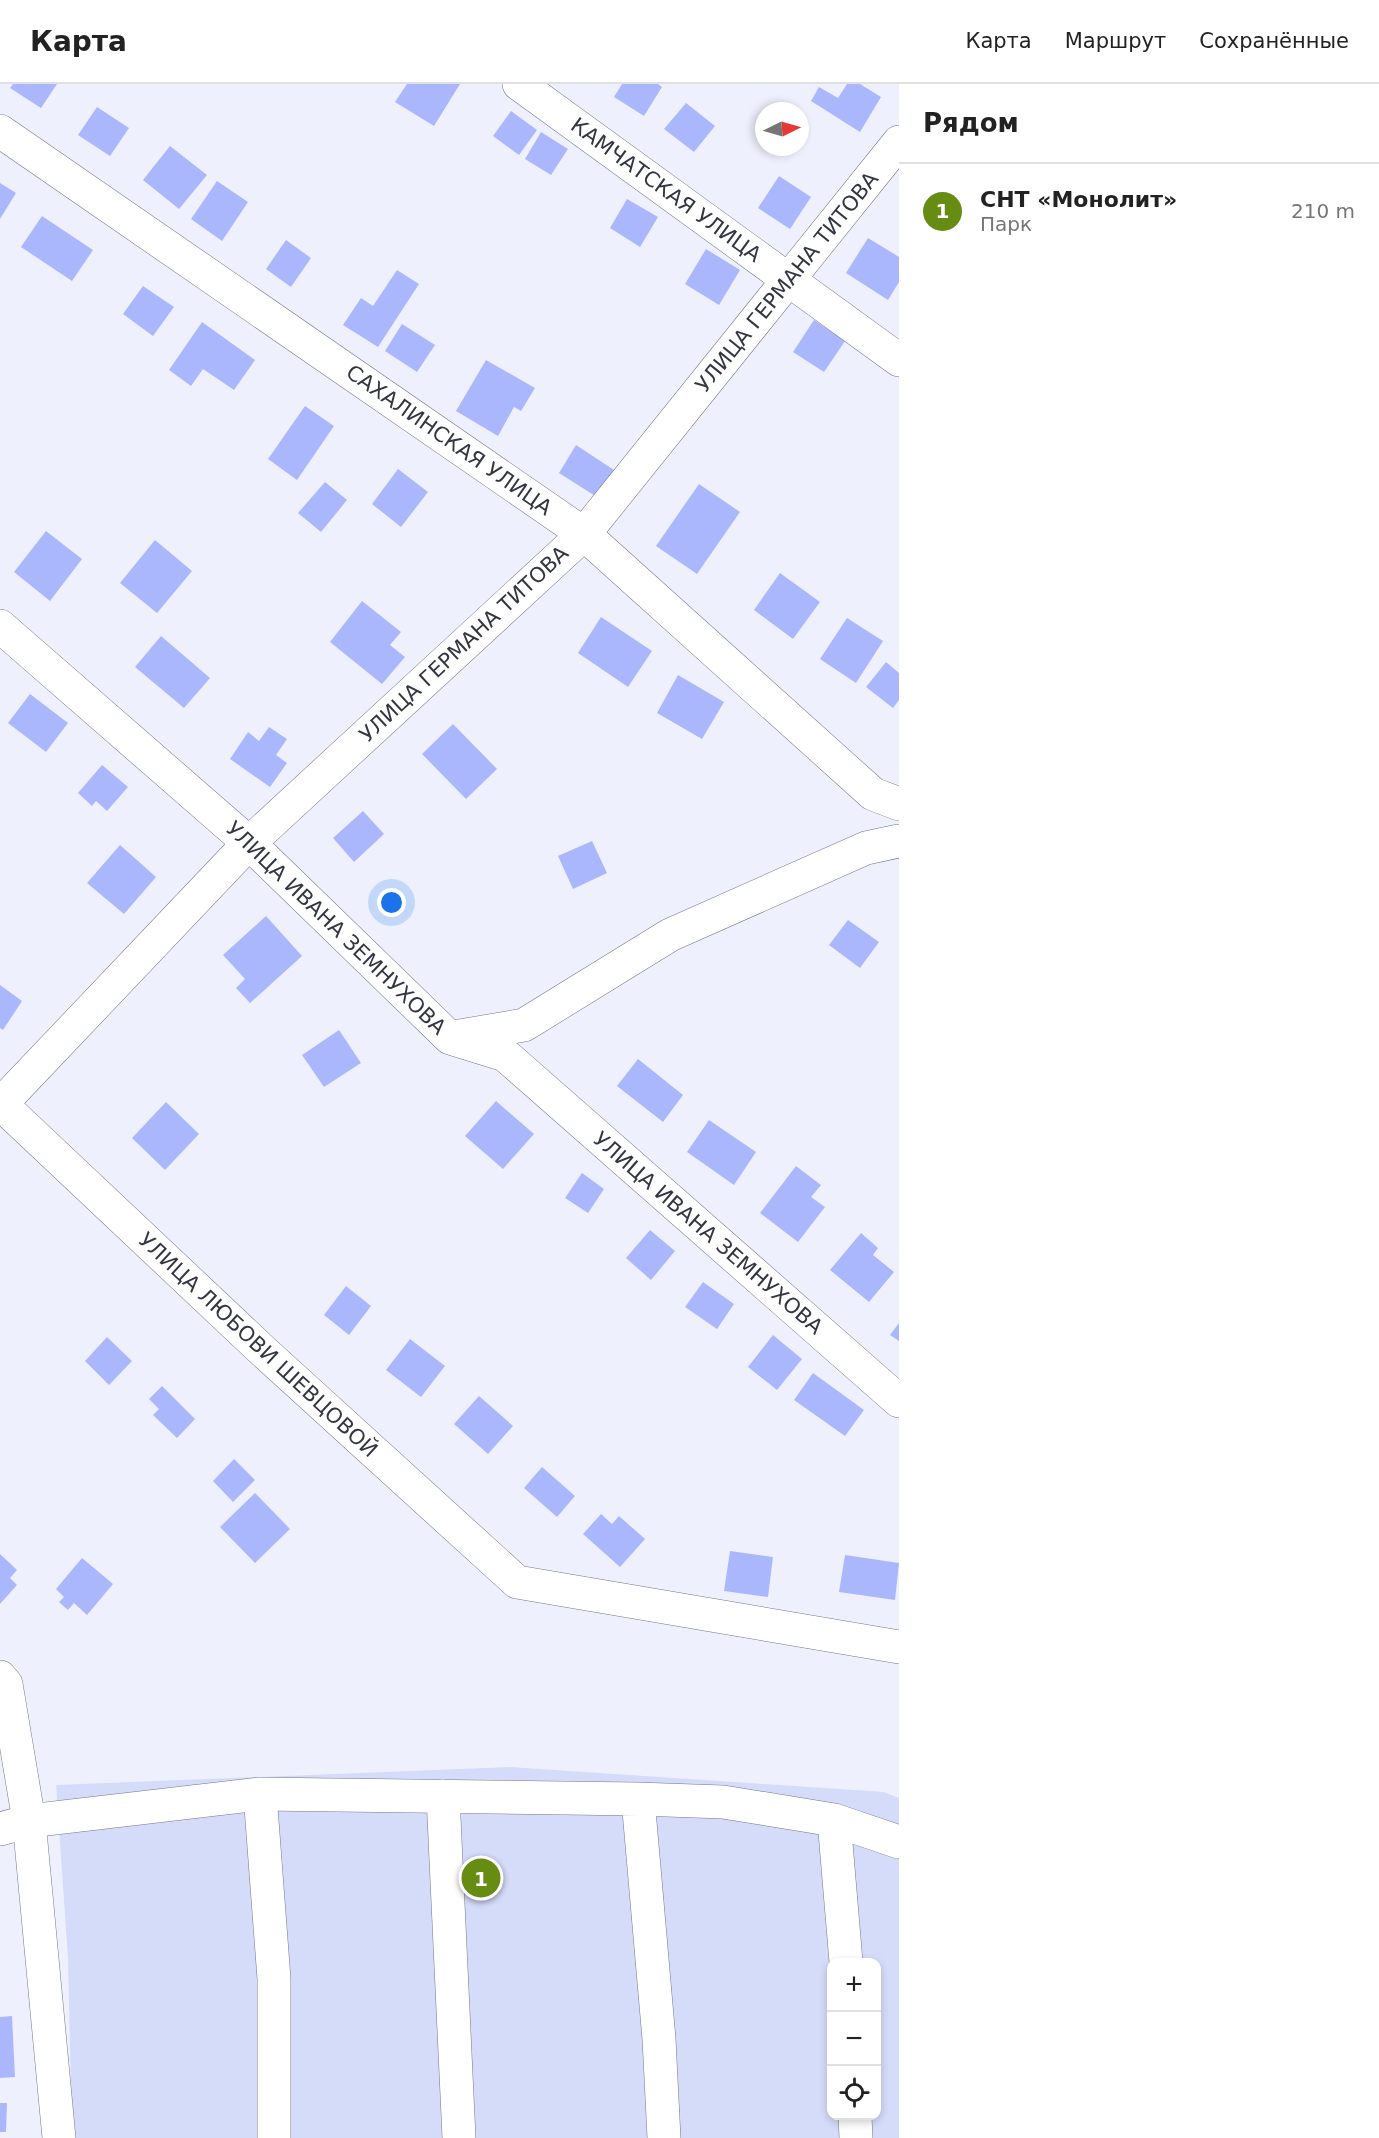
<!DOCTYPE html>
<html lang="ru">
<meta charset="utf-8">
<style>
body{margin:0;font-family:"DejaVu Sans",sans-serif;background:#f2f2f2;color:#222}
.controls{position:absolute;right:18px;bottom:18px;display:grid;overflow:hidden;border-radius:12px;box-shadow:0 3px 9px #0003}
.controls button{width:54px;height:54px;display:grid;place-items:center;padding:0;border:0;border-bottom:2px solid #e0e0e0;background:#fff;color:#222;font:30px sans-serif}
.compass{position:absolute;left:755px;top:18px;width:54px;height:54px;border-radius:50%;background:#fff;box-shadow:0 3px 9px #0003;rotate:85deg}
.you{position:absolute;left:392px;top:819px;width:21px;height:21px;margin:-15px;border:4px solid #fff;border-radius:50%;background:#1a73e8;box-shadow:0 0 0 9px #1a73e833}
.badge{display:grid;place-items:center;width:39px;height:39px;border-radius:50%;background:#678c13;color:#fff;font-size:20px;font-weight:700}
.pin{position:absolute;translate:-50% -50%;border:3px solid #fff;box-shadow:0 2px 6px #0006}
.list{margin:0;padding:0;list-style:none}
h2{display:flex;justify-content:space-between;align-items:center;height:78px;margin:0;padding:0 24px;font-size:26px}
h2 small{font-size:20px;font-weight:400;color:#767676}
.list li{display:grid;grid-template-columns:39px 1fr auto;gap:18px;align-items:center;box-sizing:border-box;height:96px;padding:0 24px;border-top:2px solid #e0e0e0}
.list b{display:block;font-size:22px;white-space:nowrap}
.list p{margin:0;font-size:20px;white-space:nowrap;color:#767676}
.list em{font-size:20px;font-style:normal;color:#767676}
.icon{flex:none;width:33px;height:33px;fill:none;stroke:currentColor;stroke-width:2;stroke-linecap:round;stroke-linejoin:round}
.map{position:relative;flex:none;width:899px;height:2054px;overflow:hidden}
header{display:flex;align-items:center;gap:36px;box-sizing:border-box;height:84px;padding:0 30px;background:#fff;border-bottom:2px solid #e0e0e0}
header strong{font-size:28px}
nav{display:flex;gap:33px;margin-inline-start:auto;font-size:21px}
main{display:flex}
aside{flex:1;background:#fff}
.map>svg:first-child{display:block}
.green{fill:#d5dcf9;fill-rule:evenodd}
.building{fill:#abb7fc}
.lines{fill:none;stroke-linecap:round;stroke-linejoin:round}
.minor-casing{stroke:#717791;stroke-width:34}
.minor{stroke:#fff;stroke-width:33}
.labels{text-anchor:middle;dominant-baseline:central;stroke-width:5;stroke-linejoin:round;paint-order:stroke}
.street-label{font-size:21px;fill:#333541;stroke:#fefefe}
</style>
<header>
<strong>Карта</strong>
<nav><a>Карта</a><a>Маршрут</a><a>Сохранённые</a></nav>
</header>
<main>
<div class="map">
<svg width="899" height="2054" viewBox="0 0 899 2054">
<rect width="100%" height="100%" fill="#eef1fd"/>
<path class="green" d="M510,1683L884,1708L899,1714V2054H72L68,1874L56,1701ZM832,1878H876V2032H832Z"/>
<path class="building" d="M13,0H57L41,24L10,4Z
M407,0H460L434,42L395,18Z
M622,0H658L662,3L644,32L614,13Z
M847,0H860L881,13L860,48L811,17L819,3L838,14Z
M686,19L715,42L694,68L664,45Z
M97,23L129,44L110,72L78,51Z
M511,27L537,46L519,71L493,52Z
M541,48L568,65L551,91L525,75Z
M170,62L207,91L179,125L143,96Z
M779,92L811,113L790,145L758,124Z
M217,97L248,118L222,157L191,135Z
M0,99L16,109L0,135Z
M627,115L658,133L640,163L610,144Z
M42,132L93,166L72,197L21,163Z
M868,154L899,173V198L888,216L846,189Z
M286,156L311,174L291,203L266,185Z
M706,165L740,186L719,221L685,200Z
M397,186L419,200L378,263L343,241L361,214L373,222Z
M143,202L174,223L153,252L123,230Z
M814,236L845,257L824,288L793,268Z
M202,238L255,276L234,306L203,285L191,302L169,286Z
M402,240L435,261L417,288L385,267Z
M486,276L535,304L521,327L514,323L498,352L456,327Z
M305,322L334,342L297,396L268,375Z
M576,361L617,388L600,415L559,389Z
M398,385L428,408L401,443L372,420Z
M325,398L347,416L321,448L298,429Z
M699,400L740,428L697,490L656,462Z
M46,447L82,475L50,517L14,488Z
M155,456L192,487L157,529L120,499Z
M780,489L820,518L793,555L754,526Z
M362,517L401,548L390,561L405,573L382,600L330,558Z
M601,533L652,567L628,603L578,569Z
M847,534L883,557L856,599L820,575Z
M161,552L210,594L184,624L135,583Z
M886,578L899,589V616L893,624L866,603Z
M678,591L724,618L702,655L657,629Z
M30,610L68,639L46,668L8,639Z
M453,640L497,685L466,715L422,670Z
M269,643L287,655L276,671L287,679L270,703L230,675L248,648L259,657Z
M102,681L128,703L107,727L96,717L92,722L78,709Z
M363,727L384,750L354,778L333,754Z
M592,757L607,789L573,805L558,772Z
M120,761L156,793L124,830L87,799Z
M266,832L302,872L250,919L236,904L245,895L223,871Z
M848,836L879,858L860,884L829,861Z
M0,901L22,917L3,946L0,944Z
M339,946L361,979L324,1003L302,971Z
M638,975L683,1011L663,1038L617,1002Z
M496,1017L534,1050L503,1085L465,1052Z
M166,1018L199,1050L165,1086L132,1054Z
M709,1036L756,1068L734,1101L687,1068Z
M796,1082L821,1101L811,1113L825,1123L798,1158L760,1129Z
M582,1089L604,1105L588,1129L565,1114Z
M650,1146L675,1167L651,1196L626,1174Z
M861,1149L878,1164L873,1171L894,1188L869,1218L830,1186Z
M703,1198L734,1220L717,1245L685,1223Z
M346,1202L371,1222L349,1251L324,1231Z
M899,1239V1257L890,1251Z
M773,1251L802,1275L777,1306L748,1283Z
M107,1253L132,1277L109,1301L85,1277Z
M410,1255L445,1282L421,1313L386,1286Z
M813,1289L864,1326L845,1352L794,1316Z
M162,1302L195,1335L177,1354L153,1331L159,1325L149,1315Z
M479,1312L513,1342L488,1370L454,1340Z
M234,1375L255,1396L233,1418L213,1397Z
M542,1383L575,1412L557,1433L524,1404Z
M255,1409L290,1445L255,1479L220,1443Z
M601,1430L612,1440L619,1432L645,1455L620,1483L583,1450Z
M730,1467L773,1473L768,1513L724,1507Z
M0,1470L17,1486L10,1494L17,1501L0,1520Z
M845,1471L899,1479L895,1516L839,1508Z
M82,1474L113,1500L87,1531L74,1519L68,1526L59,1518L64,1513L56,1505Z
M12,1932L15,1993L0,1994V1933Z
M0,2019H7L6,2048H0Z"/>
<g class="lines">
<g class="minor-casing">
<path id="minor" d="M519,0L899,276
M0,47L584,450L873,710L899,720
M0,542L249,759L450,954L505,971L899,1317
M454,953L524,941L670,851L866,764L899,757
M1,1020L263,1267L517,1498L899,1563
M0,1021L249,759L584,450L899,58
M0,1593L6,1600L29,1737L59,2054
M260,1710L274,1895V2054
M443,1712L459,2054
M638,1715L659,1955L664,2054
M834,1736L846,1878
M0,1745L29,1737L260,1710L638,1715L723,1718L834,1736L899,1758
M855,2032L856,2054"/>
</g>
<use href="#minor" class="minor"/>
</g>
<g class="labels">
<g class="street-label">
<text transform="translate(666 106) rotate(36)">КАМЧАТСКАЯ УЛИЦА</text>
<text transform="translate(787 198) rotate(-51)">УЛИЦА ГЕРМАНА ТИТОВА</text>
<text transform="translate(449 356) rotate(35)">САХАЛИНСКАЯ УЛИЦА</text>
<text transform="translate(464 560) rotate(-43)">УЛИЦА ГЕРМАНА ТИТОВА</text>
<text transform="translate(336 844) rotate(44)">УЛИЦА ИВАНА ЗЕМНУХОВА</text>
<text transform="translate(708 1149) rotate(41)">УЛИЦА ИВАНА ЗЕМНУХОВА</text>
<text transform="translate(258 1261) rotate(43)">УЛИЦА ЛЮБОВИ ШЕВЦОВОЙ</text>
</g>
</g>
</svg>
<div class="controls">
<button>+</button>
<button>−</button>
<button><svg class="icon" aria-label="locate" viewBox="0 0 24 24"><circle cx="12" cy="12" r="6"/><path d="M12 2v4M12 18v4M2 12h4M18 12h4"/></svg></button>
</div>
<svg class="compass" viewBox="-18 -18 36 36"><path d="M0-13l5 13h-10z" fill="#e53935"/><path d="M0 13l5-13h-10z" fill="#767676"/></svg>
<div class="you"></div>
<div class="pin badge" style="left:481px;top:1794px">1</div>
</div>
<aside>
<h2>Рядом<small></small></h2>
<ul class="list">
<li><span class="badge">1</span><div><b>СНТ «Монолит»</b><p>Парк</p></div><em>210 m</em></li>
</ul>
</aside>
</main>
